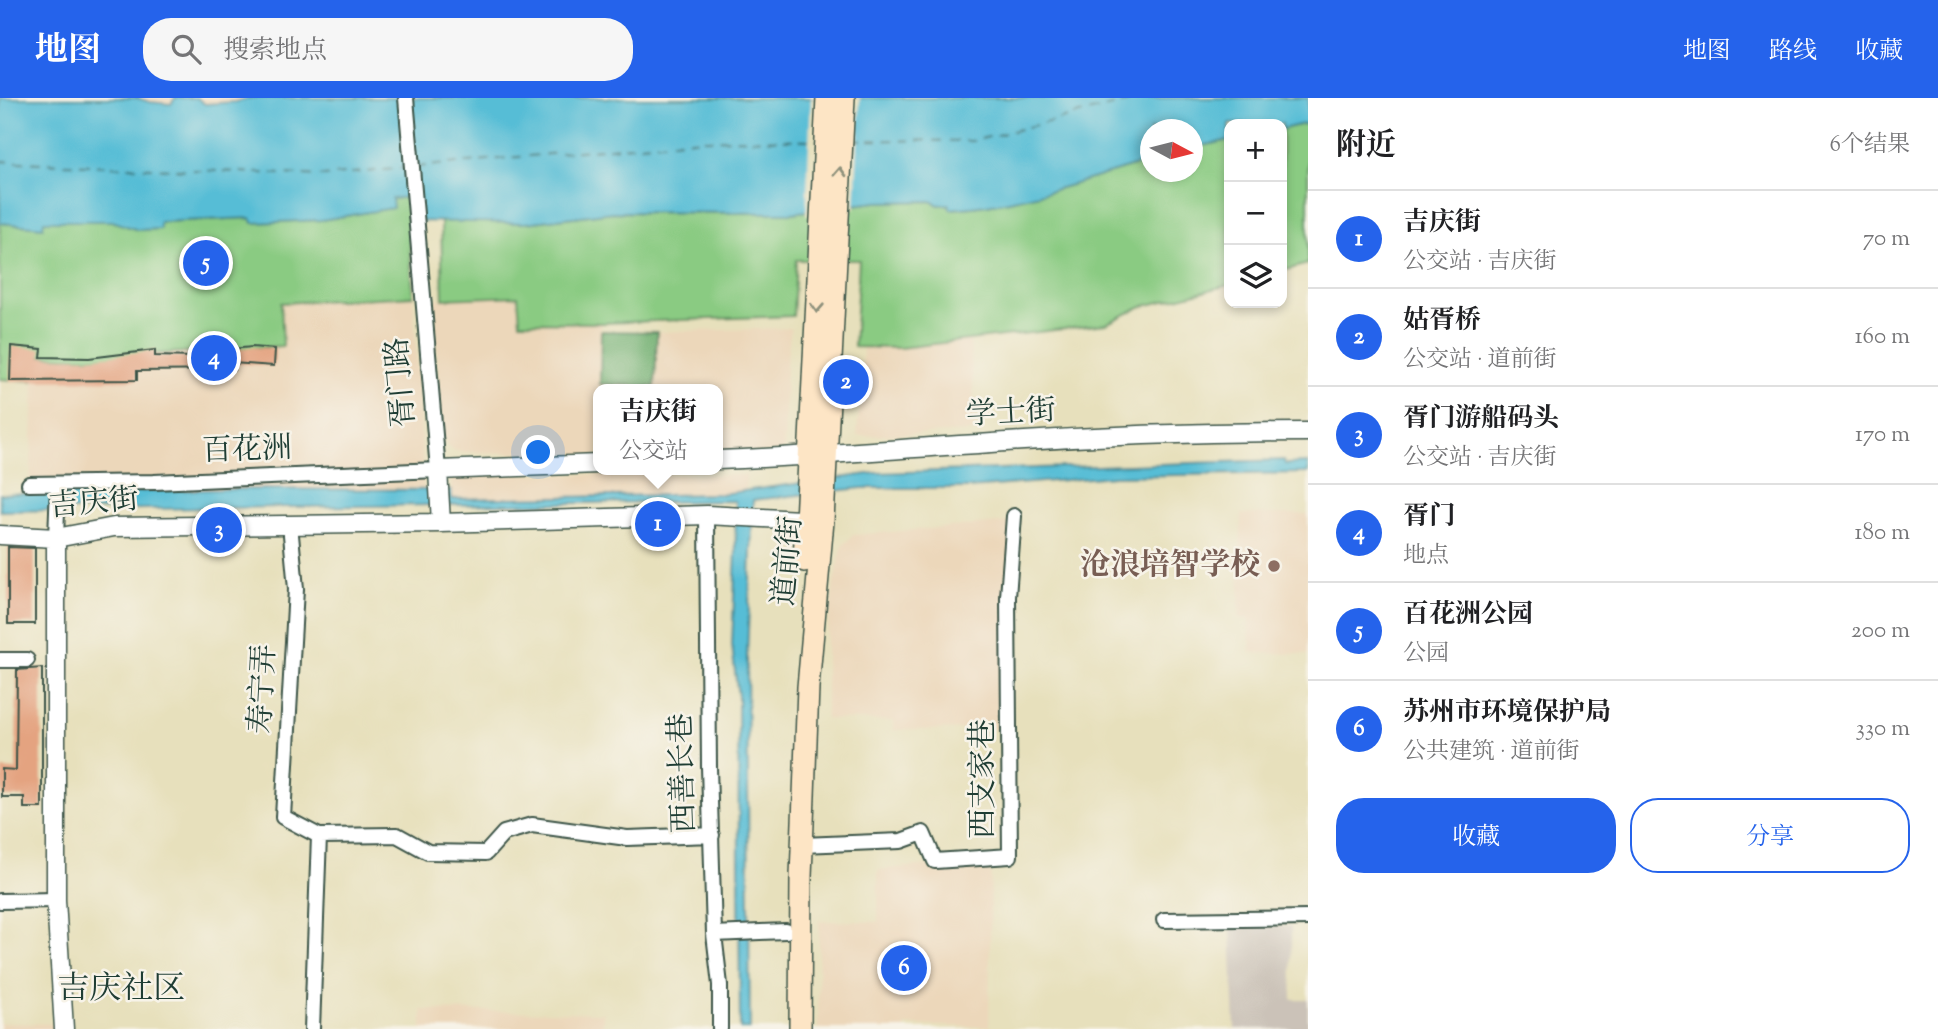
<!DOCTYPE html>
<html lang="zh">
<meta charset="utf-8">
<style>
body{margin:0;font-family:"Sorts Mill Goudy","Noto Serif SC",serif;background:#f6f6f6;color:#202124}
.controls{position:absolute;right:21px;top:21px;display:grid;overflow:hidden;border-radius:14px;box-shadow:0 4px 10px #0003}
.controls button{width:63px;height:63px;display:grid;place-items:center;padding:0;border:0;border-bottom:2px solid #e0e0e0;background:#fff;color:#202124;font:35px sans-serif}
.compass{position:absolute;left:1140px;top:21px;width:63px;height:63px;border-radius:50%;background:#fff;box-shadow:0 4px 10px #0003;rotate:97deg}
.you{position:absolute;left:539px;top:355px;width:24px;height:24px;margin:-18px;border:5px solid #fff;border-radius:50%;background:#1a73e8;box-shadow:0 0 0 10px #1a73e833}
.badge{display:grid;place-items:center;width:46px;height:46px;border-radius:50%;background:#2563eb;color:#fff;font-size:23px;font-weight:700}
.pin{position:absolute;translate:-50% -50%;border:4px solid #fff;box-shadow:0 2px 7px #0006}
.popup{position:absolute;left:593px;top:286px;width:130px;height:91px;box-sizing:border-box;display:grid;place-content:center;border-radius:14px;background:#fff;filter:drop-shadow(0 2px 5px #0005);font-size:23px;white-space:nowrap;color:#757577}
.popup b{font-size:26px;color:#202124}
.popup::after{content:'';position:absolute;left:50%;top:100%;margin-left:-14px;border:14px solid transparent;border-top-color:#fff}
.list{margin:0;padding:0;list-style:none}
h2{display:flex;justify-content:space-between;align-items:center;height:91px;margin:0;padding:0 28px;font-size:30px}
h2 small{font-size:23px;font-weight:400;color:#757577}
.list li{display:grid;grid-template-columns:46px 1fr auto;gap:21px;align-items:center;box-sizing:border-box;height:98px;padding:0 28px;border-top:2px solid #e0e0e0}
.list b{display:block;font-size:26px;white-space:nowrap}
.list p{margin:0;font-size:23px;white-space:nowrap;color:#757577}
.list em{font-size:23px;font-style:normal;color:#757577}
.actions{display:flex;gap:14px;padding:21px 28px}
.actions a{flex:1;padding:16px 0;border:2px solid #2563eb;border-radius:28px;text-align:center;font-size:24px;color:#2563eb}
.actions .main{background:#2563eb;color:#fff}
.icon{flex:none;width:38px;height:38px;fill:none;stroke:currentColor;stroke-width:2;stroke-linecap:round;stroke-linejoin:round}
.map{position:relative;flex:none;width:1308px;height:931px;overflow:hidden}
header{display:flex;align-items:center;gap:42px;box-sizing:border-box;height:98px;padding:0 35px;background:#2563eb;color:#fff}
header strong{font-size:33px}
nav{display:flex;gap:38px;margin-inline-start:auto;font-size:24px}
.search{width:490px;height:63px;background:#f6f6f6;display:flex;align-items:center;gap:18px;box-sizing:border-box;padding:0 24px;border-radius:28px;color:#757577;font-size:26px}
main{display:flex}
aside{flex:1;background:#fff}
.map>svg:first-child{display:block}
.built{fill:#ecd7ba}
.industrial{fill:#cbc2b8}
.green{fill:#8acb82;stroke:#54845b;stroke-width:2}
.forest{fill:#6faf70;stroke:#477652;stroke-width:2}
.water{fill:#57bdd6;stroke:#3b7d85;stroke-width:2}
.pier{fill:#e7e0bc}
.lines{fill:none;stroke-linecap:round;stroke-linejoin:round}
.ferry{stroke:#2d5d5c;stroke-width:2;stroke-dasharray:9 7;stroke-linecap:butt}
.building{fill:#e4a380}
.minor-casing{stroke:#3d5548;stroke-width:18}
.tertiary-casing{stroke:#3d5548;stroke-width:21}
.secondary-casing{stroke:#3d5548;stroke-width:24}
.minor{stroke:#fff;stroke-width:14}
.tertiary{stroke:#fff;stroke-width:18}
.secondary{stroke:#fde5c5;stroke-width:21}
.oneway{stroke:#8e917c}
.education-dot{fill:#8d6e63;stroke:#f7f3e8;stroke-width:2.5}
.labels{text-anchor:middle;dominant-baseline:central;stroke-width:5;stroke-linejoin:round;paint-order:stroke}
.street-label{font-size:30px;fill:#1f3d34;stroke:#f7f3e8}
.education-label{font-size:30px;font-weight:bold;fill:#785e54;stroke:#f7f3e8;text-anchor:end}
.neighbourhood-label{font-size:32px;fill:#1f3d34;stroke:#f7f3e8}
</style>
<header>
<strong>地图</strong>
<div class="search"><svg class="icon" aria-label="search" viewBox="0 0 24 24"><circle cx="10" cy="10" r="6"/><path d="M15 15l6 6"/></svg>搜索地点</div>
<nav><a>地图</a><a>路线</a><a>收藏</a></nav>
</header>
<main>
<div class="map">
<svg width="1308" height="931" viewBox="0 0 1308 931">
<rect width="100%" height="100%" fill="#f7f3e8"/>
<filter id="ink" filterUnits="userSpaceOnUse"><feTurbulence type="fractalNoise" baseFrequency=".0143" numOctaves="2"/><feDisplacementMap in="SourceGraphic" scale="14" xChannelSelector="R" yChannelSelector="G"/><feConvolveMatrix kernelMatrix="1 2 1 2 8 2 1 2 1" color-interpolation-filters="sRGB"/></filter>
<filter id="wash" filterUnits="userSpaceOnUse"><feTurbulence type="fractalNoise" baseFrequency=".00686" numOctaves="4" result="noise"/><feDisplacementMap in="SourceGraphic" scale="28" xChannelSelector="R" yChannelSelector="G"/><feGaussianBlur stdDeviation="1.57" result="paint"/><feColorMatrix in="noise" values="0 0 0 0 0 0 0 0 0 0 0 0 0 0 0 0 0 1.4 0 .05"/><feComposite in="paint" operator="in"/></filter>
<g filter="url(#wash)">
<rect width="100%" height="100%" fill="#e7e0bc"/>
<path class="built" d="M137,0H250L235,4L205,6L150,4Z
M413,198L424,393L243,391L30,396L35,257L283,247L281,205Z
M518,198L520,224L601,225L600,285L618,288L655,289L657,234L791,230L786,267L784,354L718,358V291H598V357L460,354L451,351L440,333L435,201Z
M970,242L976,334L857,338L863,250H899Z
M451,376L746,377V392L721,396L451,401Z
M1241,416H1308V556L1251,555L1248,520H1239Z
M1012,424L1011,631L893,632V623L826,621V545L834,484L843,447L853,437Z
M991,761L989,929L906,927L905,931H818L819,823L878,824V772Z
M422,912L603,915V931H422Z
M0,925L58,926V931H0Z"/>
<path class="industrial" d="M1291,828L1292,901H1308V931H1235L1231,829Z"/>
<path class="green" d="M1308,25V166L1282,173V31Z
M1229,42V187L1140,209L1106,226L899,250L854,249L859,162H796L793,218L601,225L520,224L518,198L443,201L441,123L526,125L613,114L792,115L876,104L931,103L939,107L949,106L951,111C1019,107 1085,82 1150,63V74H1192L1193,50Z
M407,99L413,198L281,205L283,248L89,260L36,258L33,283L0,281V125L43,129V123H112L138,132L160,131V124L252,120L253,125L322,122L392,110V101Z"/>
<path class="forest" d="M601,233L657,234L655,289L600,286Z"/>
<path class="water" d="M0,0H137L150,4L171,6L175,0H197L205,6L235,4L250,0H1308V25L1282,31V26H1229V42L1193,50L1192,32H1150V63C1085,82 1019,107 950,111L949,106L939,107L931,103L876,104L792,115L613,114L526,125L410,123L407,99L392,101L393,110L322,122L253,125L251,120L160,124V131L138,132L112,123H44L43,129L0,125Z
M1284,362L1285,366L1308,365V375L1114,378L969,390H862L753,402L747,559L750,931H740L738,599L732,547L736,454L735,403L0,413V396L243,391L451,392L452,401L721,396L876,375Z"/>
<path class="pier" d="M811,0H860L855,110L806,117Z"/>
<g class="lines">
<path class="ferry" d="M853,42L973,43L1143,0
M0,63L324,78L404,70
M417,69L702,41L816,42"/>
</g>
<g id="blocks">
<path class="building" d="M11,248L42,251L41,259L89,260L155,252V258L195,259V251L232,249V251L252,249L275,251L274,268L233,265L234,272L137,273V282L10,283Z
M8,449L35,450V526H8Z
M42,570V710H24V699H2V671L16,672L17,572Z"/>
</g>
</g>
<g filter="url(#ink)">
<use href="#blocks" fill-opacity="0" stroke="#3d5548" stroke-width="2"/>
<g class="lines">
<g class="minor-casing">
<path id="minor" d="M29,386L154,384L438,372L406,0
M707,417L709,669L714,836L720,887V931
M290,426L296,491L283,719L319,738L397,737L428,754L486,755L504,735L532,727L627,740L712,737
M56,440L58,387
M0,562H27
M802,747L901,743L923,735L935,763L1010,758L1008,499L1014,418
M0,803L56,802
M1164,822L1308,820
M714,836L786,833
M312,931L319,738"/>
</g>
<g class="tertiary-casing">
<path id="tertiary" d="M718,362C805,359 891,351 978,346C1088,338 1198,334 1308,334
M441,425L438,372L598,366
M0,437L56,440L114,429L441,425L707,417L819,423
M56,440V802L64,931"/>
</g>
<g class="secondary-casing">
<path id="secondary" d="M804,463L827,0
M800,931L801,779L808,589L823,423L844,0"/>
</g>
<use href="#minor" class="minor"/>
<use href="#tertiary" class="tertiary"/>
<use href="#secondary" class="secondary"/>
</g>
<defs><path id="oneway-chevron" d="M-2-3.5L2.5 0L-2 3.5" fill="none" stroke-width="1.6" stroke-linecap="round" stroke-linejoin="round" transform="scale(1.75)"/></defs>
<g class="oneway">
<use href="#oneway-chevron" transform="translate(840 74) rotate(-87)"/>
<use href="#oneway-chevron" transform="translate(817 210) rotate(93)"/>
</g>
</g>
<circle class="education-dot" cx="1274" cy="468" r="7"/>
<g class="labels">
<g class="street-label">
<text transform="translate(402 284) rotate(-95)">胥门路</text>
<text transform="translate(1011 316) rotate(-3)">学士街</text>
<text transform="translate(247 353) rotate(-2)">百花洲</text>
<text transform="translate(94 406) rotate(-5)">吉庆街</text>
<text transform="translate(789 463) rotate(-85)">道前街</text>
<text transform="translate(264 591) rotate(-87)">寿宁弄</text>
<text transform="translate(684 675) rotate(-92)">西善长巷</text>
<text transform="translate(984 681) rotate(-90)">西支家巷</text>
</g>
<g class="education-label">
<text x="1260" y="468">沧浪培智学校</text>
</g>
<g class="neighbourhood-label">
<text x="121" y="892">吉庆社区</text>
</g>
</g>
</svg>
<div class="controls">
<button>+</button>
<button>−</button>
<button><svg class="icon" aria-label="layers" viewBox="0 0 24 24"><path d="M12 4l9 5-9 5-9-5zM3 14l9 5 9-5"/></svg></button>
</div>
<svg class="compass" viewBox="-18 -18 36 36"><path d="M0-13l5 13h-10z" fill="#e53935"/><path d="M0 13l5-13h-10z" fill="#757577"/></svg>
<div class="you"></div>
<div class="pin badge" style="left:658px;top:426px">1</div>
<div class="popup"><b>吉庆街</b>公交站</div>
<div class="pin badge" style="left:846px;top:284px">2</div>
<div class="pin badge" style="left:219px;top:432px">3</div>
<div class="pin badge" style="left:214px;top:260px">4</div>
<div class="pin badge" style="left:206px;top:165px">5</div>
<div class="pin badge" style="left:904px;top:870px">6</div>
</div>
<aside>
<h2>附近<small>6个结果</small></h2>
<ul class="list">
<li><span class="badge">1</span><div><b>吉庆街</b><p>公交站 · 吉庆街</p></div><em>70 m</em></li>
<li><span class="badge">2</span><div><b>姑胥桥</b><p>公交站 · 道前街</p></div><em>160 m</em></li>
<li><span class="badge">3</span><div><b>胥门游船码头</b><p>公交站 · 吉庆街</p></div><em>170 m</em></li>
<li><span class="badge">4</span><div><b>胥门</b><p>地点</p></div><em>180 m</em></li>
<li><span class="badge">5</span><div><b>百花洲公园</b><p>公园</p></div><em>200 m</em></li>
<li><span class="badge">6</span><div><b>苏州市环境保护局</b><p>公共建筑 · 道前街</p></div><em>330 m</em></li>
</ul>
<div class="actions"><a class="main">收藏</a><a>分享</a></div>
</aside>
</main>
